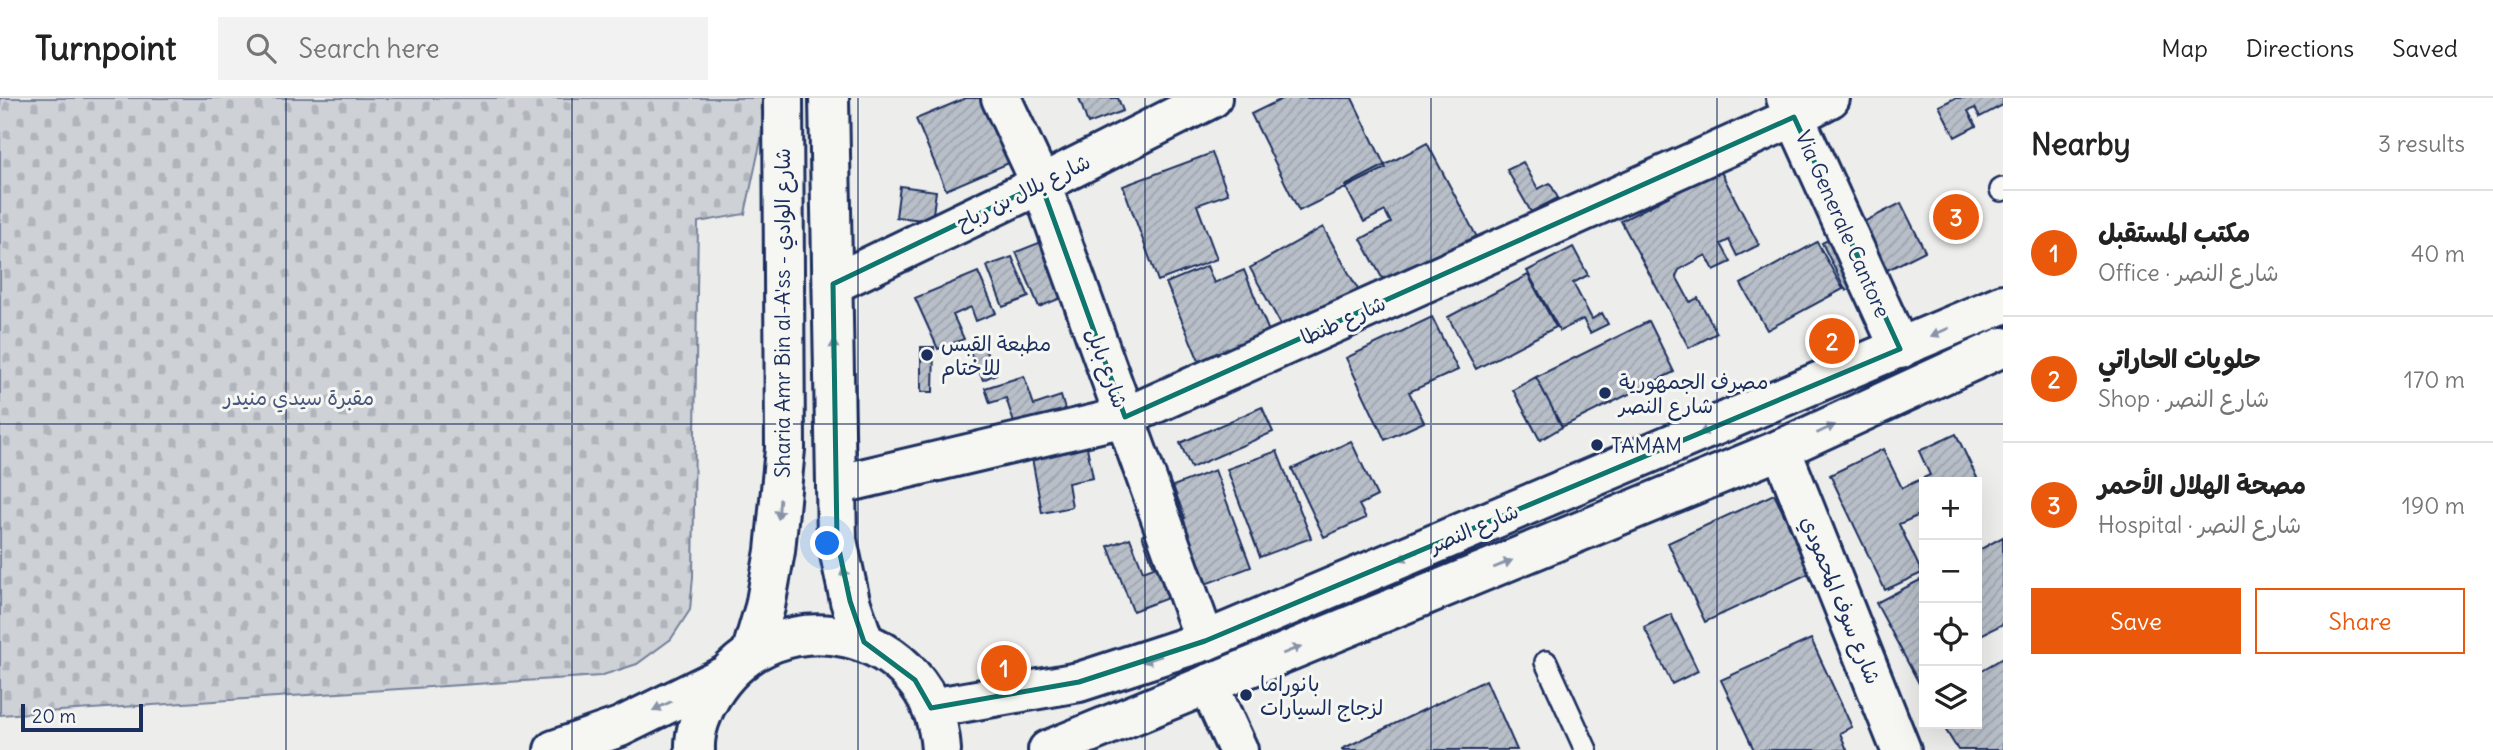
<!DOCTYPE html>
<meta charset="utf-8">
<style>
body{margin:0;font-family:Delius,"Playpen Sans Arabic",sans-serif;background:#f2f2f2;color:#222}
.controls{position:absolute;right:21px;bottom:21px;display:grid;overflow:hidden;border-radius:0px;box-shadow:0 7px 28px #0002}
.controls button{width:63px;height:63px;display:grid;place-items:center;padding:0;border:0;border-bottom:2px solid #e0e0e0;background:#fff;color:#222;font:35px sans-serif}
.scale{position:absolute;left:21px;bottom:18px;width:122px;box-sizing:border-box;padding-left:7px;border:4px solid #1b2f5e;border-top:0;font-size:19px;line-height:24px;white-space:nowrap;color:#1b2f5e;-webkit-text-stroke:5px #f6f6f2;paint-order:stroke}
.you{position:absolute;left:828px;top:446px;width:24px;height:24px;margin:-18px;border:5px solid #fff;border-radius:50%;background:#1a73e8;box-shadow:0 0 0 10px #1a73e833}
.badge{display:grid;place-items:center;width:46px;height:46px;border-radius:50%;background:#ea580c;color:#fff;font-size:23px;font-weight:700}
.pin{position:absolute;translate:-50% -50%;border:4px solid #fff;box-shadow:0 2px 7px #0006}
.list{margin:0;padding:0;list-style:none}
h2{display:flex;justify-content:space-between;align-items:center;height:91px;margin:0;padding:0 28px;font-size:30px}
h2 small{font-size:23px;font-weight:400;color:#767676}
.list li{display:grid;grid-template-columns:46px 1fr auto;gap:21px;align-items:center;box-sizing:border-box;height:126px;padding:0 28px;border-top:2px solid #e0e0e0}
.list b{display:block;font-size:26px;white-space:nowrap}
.list p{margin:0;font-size:23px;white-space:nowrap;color:#767676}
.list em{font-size:23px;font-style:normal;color:#767676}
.actions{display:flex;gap:14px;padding:21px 28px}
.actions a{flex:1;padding:16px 0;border:2px solid #ea580c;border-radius:0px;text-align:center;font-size:24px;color:#ea580c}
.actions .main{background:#ea580c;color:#fff}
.icon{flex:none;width:38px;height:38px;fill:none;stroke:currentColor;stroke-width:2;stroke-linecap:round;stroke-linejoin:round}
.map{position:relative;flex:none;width:2003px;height:652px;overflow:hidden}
header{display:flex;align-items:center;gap:42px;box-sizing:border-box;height:98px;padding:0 35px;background:#fff;border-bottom:2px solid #e0e0e0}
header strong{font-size:33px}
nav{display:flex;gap:38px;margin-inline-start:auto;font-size:24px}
.search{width:490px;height:63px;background:#f2f2f2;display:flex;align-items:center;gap:18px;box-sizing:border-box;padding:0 24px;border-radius:0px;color:#767676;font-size:26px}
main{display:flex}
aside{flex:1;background:#fff}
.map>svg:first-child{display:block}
.cemetery{fill:url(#cemetery-stones);stroke:#74809a;stroke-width:2}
.building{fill:url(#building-hatch);stroke:#1b2f5e;stroke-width:2}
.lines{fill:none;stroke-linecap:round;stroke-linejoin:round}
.service-casing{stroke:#1b2f5e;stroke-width:26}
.minor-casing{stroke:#1b2f5e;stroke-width:44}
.secondary-casing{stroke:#1b2f5e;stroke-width:44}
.trunk-casing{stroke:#1b2f5e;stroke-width:44}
.service{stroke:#f6f6f2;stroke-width:21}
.minor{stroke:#f6f6f2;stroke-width:38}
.secondary{stroke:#f6f6f2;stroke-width:38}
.trunk{stroke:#f6f6f2;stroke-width:38}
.oneway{fill:#8892a8}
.marked{fill:none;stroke:#0f766e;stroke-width:5;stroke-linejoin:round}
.grid{fill:none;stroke:#1b2f5e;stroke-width:2;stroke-opacity:0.55}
.poi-dot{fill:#1b2f5e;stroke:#f6f6f2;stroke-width:2.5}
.labels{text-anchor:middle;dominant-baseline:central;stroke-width:6;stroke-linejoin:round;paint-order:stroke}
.street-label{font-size:21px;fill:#1b2f5e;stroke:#f6f6f2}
.poi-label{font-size:21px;fill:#1b2f5e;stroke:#f6f6f2;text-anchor:start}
.park-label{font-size:21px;fill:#48587c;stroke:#f6f6f2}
</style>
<header>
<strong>Turnpoint</strong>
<div class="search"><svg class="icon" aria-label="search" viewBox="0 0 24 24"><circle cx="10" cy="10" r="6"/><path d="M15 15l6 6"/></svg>Search here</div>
<nav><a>Map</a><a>Directions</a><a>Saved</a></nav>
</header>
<main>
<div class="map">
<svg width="2003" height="652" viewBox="0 0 2003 652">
<defs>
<pattern id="cemetery-stones" width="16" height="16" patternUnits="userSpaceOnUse" patternTransform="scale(1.75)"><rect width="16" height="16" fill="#ced2d7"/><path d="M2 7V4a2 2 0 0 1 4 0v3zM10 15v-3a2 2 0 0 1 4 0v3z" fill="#b0b5bb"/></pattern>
<pattern id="building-hatch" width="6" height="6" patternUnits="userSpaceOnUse" patternTransform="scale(1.75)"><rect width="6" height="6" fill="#b9bfc8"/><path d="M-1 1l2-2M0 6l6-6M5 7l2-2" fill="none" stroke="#9ea4ae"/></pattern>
</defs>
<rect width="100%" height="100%" fill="#edeeec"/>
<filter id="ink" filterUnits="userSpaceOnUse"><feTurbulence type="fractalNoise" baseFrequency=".0143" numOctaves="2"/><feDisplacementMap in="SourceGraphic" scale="14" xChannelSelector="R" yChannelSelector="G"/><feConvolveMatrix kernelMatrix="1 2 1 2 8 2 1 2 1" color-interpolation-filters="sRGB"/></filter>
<g filter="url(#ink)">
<path class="cemetery" d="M0,0H770L745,116L698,124L693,479L690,512L671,541L637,566L600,578L0,617Z"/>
<path class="building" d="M966,0H998L1023,59L946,92L916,21Z
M1079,0H1118L1123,13L1088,26Z
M1284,0H1352L1386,70L1299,113L1251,16Z
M1955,0H2003V7L1980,19L1975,10L1968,13L1976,28L1955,39L1939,8Z
M1427,45L1479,143L1388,191L1361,141L1391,125L1385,113L1364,124L1345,88Z
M1212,55L1228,96L1197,107L1217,161L1158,183L1123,88Z
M1523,64L1538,91L1550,85L1558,100L1531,114L1507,72Z
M1720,72L1759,147L1737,158L1729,142L1721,146L1731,164L1714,172L1706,157L1679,172L1676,178L1690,204L1698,200L1717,235L1689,250L1621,123Z
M900,88L936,93L932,123L896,119Z
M1901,105L1925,153L1846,193L1822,145Z
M1323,129L1360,195L1286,236L1250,170Z
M1049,141L1071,196L1039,209L1016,154Z
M1817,144L1843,191L1767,232L1741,186Z
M1573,149L1588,177L1573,185L1592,221L1602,215L1608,226L1590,235L1583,221L1560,233L1527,173Z
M1012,159L1029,199L1003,209L987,168Z
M1207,168L1214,185L1244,172L1274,246L1204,275L1166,185Z
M978,174L996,215L976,223L971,209L953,217L964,241L938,251L915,200Z
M1528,177L1556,229L1476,271L1448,219Z
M1432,219L1458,272L1409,294L1424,324L1385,342L1346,260Z
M1649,223L1674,274L1562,329L1536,279Z
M983,247L996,276L983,282L969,253Z
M921,249H934L933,294H921Z
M1024,278L1034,307L1061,298L1066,315L1016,331L1006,300L990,305L985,290Z
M1536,279L1562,329L1540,342L1513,292Z
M1262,309L1273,334L1191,370L1180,345Z
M1956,336L1981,388L1977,390V384H1924V415L1899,426L1922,475L1885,492L1830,377L1883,351L1902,390L1930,377L1919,353Z
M1085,339L1093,380L1068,385L1072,409L1042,415L1030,349Z
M1351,343L1377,398L1359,407L1366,420L1324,439L1292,371Z
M1277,353L1311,440L1260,459L1227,371Z
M1215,372L1251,469L1133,513L1108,448L1130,440L1143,473L1154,469L1142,437L1185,420L1173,388Z
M1774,396L1812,474L1705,524L1668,445Z
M2003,439V526L1977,539V453Z
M1924,480V587L1921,589L1876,505Z
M1671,516L1698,573L1672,586L1644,529Z
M1811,541L1852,629L1840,635L1847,652H1754L1721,582Z
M2003,560V652H1958L1942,626H1977V575Z
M1486,582L1517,652H1342V651Z"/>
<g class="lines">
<g class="service-casing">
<path id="service" d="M2001,92L2003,91
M1546,564L1586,652"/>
</g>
<g class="minor-casing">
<path id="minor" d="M1001,0L1041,86L1205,543
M1786,0L1900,251
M833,186L1041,86L1212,0
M1781,351L1901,652
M836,387L1125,319L1794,19L1830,0
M1208,586L1238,652"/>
</g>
<g class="secondary-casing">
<path id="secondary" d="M829,0L837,442L850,503L864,544
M752,553L765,509L775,453L785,351L783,0"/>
</g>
<g class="trunk-casing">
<path id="trunk" d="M931,610L1079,584L1205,543L2003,206
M554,652L620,629L724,578
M695,652C694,634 702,612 712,597C776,493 934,530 941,652
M1048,652L1781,351L2003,249"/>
</g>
<use href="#service" class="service"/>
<use href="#minor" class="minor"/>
<use href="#secondary" class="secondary"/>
<use href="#trunk" class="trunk"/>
</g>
<defs><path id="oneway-solid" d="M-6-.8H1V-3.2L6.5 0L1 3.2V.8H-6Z" transform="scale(1.75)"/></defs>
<g class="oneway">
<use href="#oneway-solid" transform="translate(1940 234) rotate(156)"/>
<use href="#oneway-solid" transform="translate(834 252) rotate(-91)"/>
<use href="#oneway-solid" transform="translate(1826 331) rotate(-25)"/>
<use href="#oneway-solid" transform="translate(1708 332) rotate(157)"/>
<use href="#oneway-solid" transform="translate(779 411) rotate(95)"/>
<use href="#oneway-solid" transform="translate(1408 458) rotate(157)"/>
<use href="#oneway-solid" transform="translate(1503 466) rotate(-22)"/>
<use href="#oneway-solid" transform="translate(845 479) rotate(-102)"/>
<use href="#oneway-solid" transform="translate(1292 552) rotate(-22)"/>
<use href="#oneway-solid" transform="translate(1152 561) rotate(162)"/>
<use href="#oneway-solid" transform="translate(662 608) rotate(154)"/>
</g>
</g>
<path class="marked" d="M1794,19L1900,251L1205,543L1079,584L931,610L915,582L864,544L850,503L837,442L833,186L1041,86L1125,319Z"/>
<path class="grid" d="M286,0V652M572,0V652M858,0V652M1145,0V652M1431,0V652M1717,0V652M0,326H2003"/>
<g class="poi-dot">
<circle cx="927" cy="257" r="7"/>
<circle cx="1605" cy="295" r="7"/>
<circle cx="1597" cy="347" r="7"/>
<circle cx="1246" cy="597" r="7"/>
</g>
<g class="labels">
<g class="street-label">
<text transform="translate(1023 94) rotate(-26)">شارع بلال بن رباح</text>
<text transform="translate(1843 126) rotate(66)">Via Generale Cantore</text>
<text transform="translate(782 215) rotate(-90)">Sharia Amr Bin al-A'ss - شارع الوادي</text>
<text transform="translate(1343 222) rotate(-24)">شارع طنطا</text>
<text transform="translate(1107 270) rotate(70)">شارع بابل</text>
<text transform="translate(1474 430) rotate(-23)">شارع النصر</text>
<text transform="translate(1841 502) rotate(68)">شارع سوف المحمودي</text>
</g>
<g class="poi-label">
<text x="941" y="245">مطبعة القبس<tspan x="941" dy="24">للاختام</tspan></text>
<text x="1619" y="283">مصرف الجمهورية<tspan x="1619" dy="24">شارع النصر</tspan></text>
<text x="1611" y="347">TAMAM</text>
<text x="1260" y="585">بانوراما<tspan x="1260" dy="24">لزجاج السيارات</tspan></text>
</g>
<g class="park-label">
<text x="299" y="299">مقبرة سيدي منيدر</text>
</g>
</g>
</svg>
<div class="controls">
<button>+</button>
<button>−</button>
<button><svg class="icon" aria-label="locate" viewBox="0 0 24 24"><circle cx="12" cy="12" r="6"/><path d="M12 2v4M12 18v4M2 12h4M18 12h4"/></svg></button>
<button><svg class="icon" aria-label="layers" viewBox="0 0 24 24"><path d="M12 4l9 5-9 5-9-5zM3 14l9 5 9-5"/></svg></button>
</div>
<div class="scale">20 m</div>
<div class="you"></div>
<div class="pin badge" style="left:1004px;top:570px">1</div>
<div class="pin badge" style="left:1832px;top:243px">2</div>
<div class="pin badge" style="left:1956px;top:119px">3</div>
</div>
<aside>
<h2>Nearby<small>3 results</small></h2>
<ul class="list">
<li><span class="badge">1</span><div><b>مكتب المستقبل</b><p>Office · شارع النصر</p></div><em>40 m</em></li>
<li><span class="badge">2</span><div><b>حلويات الحاراتي</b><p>Shop · شارع النصر</p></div><em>170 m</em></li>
<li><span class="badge">3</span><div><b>مصحة الهلال الأحمر</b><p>Hospital · شارع النصر</p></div><em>190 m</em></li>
</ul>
<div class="actions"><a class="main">Save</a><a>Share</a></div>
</aside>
</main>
